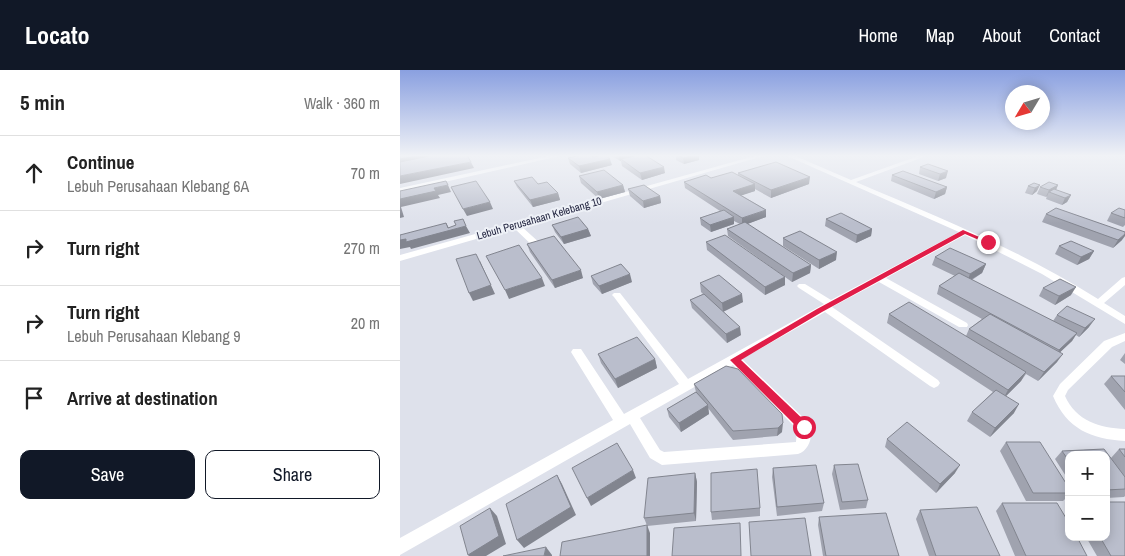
<!DOCTYPE html>
<meta charset="utf-8">
<style>
body{margin:0;font-family:"Archivo Narrow",sans-serif;background:#f2f2f2;color:#222}
.controls{position:absolute;right:15px;bottom:15px;display:grid;overflow:hidden;border-radius:10px;box-shadow:0 2px 12px #0003}
.controls button{width:45px;height:45px;display:grid;place-items:center;padding:0;border:0;border-bottom:1px solid #e0e0e0;background:#fff;color:#222;font:25px sans-serif}
.compass{position:absolute;left:605px;top:15px;width:45px;height:45px;border-radius:50%;background:#fff;box-shadow:0 2px 12px #0003;rotate:232deg}
.stop{position:absolute;width:15px;height:15px;margin:-11px;border:4px solid #e11d48;border-radius:50%;background:#fff}
.stop.end{background:#e11d48;border-color:#fff;box-shadow:0 1px 5px #0008}
.list{margin:0;padding:0;list-style:none}
h2{display:flex;justify-content:space-between;align-items:center;height:65px;margin:0;padding:0 20px;font-size:21px}
h2 small{font-size:16px;font-weight:400;color:#767676}
.list li{display:grid;grid-template-columns:32px 1fr auto;gap:15px;align-items:center;box-sizing:border-box;height:75px;padding:0 20px;border-top:1px solid #e0e0e0}
.list b{display:block;font-size:19px;white-space:nowrap}
.list p{margin:0;font-size:16px;white-space:nowrap;color:#767676}
.list em{font-size:16px;font-style:normal;color:#767676}
.actions{display:flex;gap:10px;padding:15px 20px}
.actions a{flex:1;padding:11px 0;border:1px solid #111827;border-radius:10px;text-align:center;font-size:18px;color:#111827}
.actions .main{background:#111827;color:#fff}
.icon{flex:none;width:28px;height:28px;fill:none;stroke:currentColor;stroke-width:2;stroke-linecap:round;stroke-linejoin:round}
.map{position:relative;flex:none;width:725px;height:486px;overflow:hidden}
header{display:flex;align-items:center;gap:30px;box-sizing:border-box;height:70px;padding:0 25px;background:#111827;color:#fff}
header strong{font-size:24px}
nav{display:flex;gap:28px;margin-inline-start:auto;font-size:18px}
main{display:flex}
aside{flex:1;background:#fff}
.map>svg:first-child{display:block}
.lines{fill:none;stroke-linecap:round;stroke-linejoin:round}
.minor{fill:#fff;fill-rule:evenodd}
.wall{fill:#a0a3af}
.shaded-wall{fill:#82858f}
.building{fill:#babecc;stroke:#82858f}
.route{fill:#e11d48}
.labels{text-anchor:middle;dominant-baseline:central;stroke-width:4;stroke-linejoin:round;paint-order:stroke}
.far-street-label{font-size:11px;fill:#1e203c;stroke:#eef1f7}
</style>
<header>
<strong>Locato</strong>
<nav><a>Home</a><a>Map</a><a>About</a><a>Contact</a></nav>
</header>
<main>
<aside>
<h2>5 min<small>Walk · 360 m</small></h2>
<ul class="list">
<li><svg class="icon" aria-label="ahead" viewBox="0 0 24 24"><path d="M12 20V5M6 11l6-6 6 6"/></svg><div><b>Continue</b><p>Lebuh Perusahaan Klebang 6A</p></div><em>70 m</em></li>
<li><svg class="icon" aria-label="right" viewBox="0 0 24 24"><path d="M7 20v-9h11M14 6l5 5-5 5"/></svg><div><b>Turn right</b></div><em>270 m</em></li>
<li><svg class="icon" aria-label="right" viewBox="0 0 24 24"><path d="M7 20v-9h11M14 6l5 5-5 5"/></svg><div><b>Turn right</b><p>Lebuh Perusahaan Klebang 9</p></div><em>20 m</em></li>
<li><svg class="icon" aria-label="arrive" viewBox="0 0 24 24"><path d="M6 21V4h12l-3 4 3 4H6"/></svg><div><b>Arrive at destination</b></div></li>
</ul>
<div class="actions"><a class="main">Save</a><a>Share</a></div>
</aside>
<div class="map">
<svg width="725" height="486" viewBox="0 0 725 486">
<rect width="100%" height="100%" fill="#dee1eb"/>
<g class="lines">
<path class="minor" d="M153,85H164L0,122V118Z
M358,85H367L121,156L142,175V179H136L114,158L0,191V185Z
M385,85H393L451,110L521,85H529L456,112C538,147 622,181 698,229L722,208L725,207V215L704,233L725,246V254L642,204L565,165L486,208L567,253L568,255L567,257H559L479,212L432,237L538,310L540,313L538,316L534,318L530,316L425,242L342,289L409,353C414,364 410,380 398,384L262,395L250,388L230,354L0,485V468L213,350L171,282L173,279H181L224,344L279,314L214,227L212,225L214,223H220L288,309L424,234L399,218L397,216L399,214H405L431,230L559,162ZM333,295L397,359L396,372L264,382L260,380L240,348Z
M725,263V271L712,277L668,320L665,326C676,351 700,358 725,359V371C691,369 667,359 653,326L660,314L704,271Z"/>
</g>
<path class="wall" d="M211,85H247H246L265,103L242,110L222,96L221,91H220Z
M276,85H299V90L284,94L276,90Z
M193,87L212,95L181,103L170,94L168,88Z
M528,94L546,108L538,111L519,104L520,97Z
M338,103L409,114L371,128L355,119V121L341,125L366,140V147L347,154L411,195L410,203L392,212L328,166L327,159L340,154L334,151V154L311,162L301,155L300,148L320,141L285,118L284,112L338,105Z
M492,105L547,117L545,124L534,129L491,111Z
M179,106L223,115L225,122L199,129L181,113Z
M114,111L138,114L158,123L160,130L133,137L117,117Z
M634,113L637,121L632,125L625,123L628,116Z
M658,115L656,120L671,125L667,132L662,135L646,129L647,126L646,127L637,124L640,117Z
M228,119L260,126L261,133L244,138L230,126Z
M725,140V155L723,157L707,151L711,143Z
M646,144L722,170L713,178L642,152Z
M426,149L472,159L471,166L456,173L425,156Z
M152,155L188,159L191,166L164,174L155,162Z
M383,168L436,190L419,199L383,176Z
M306,172L385,207V215L365,225L307,180Z
M127,174L183,208L155,218L130,182Z
M659,176L694,181L689,189L677,195L655,184Z
M535,187L586,194L582,203L572,210L653,251L657,245L689,257L679,267L676,265L672,271L660,282L657,292L638,311L626,304L621,311L606,326L614,343L590,367L567,351L572,342L593,322L487,253L489,244L566,266L569,259L582,249L537,224L539,216L555,206L532,195Z
M191,206L232,212L202,224L193,214Z
M300,213L343,232L323,241L341,265L327,273L292,238L290,230L303,224L301,222Z
M643,218L671,225L655,235L639,226Z
M725,283V294L720,290Z
M198,284L255,289L257,298L218,318L201,293Z
M326,296L382,362L377,366L333,370L308,338L309,344L281,362L269,347L267,339L296,322L294,314Z
M711,306H725V340L704,314Z
M487,369L555,403L536,423L485,377Z
M606,372L669,418V425L663,431H626L600,381Z
M704,379L725,407V426L724,427L706,428V385H669V411L655,389L662,381Z
M719,379H725V407L711,388Z
M434,395L468,430L466,438L440,440L432,404Z
M373,398L424,433L422,441L377,446L372,407Z
M295,403L297,412L296,451L247,456L250,463L244,448Z
M602,433L687,486H615L596,441Z
M360,438V446L312,450L311,442Z
M520,440L600,486H529L516,449Z
M419,447L499,486H423L418,455Z
M686,467H706L725,486H697Z"/>
<path class="shaded-wall" d="M21,85H48L0,96V89Z
M218,85H247L223,91L221,89V91H220Z
M295,85H299V90L284,94L283,88Z
M210,89L212,95L181,103L179,96Z
M71,92L74,98L0,114V106Z
M264,97L265,103L242,110L240,103Z
M548,101L546,108L538,111L540,104Z
M410,107L409,114L371,128V120Z
M355,114V121L334,128L333,121Z
M48,115L51,122L38,125L40,128L1,137L4,147L0,148V129L34,118Z
M223,115L225,122L199,129L197,122Z
M640,115L637,121L632,125L635,118Z
M658,115L655,122H649L647,126L646,127L649,120Z
M547,117L545,124L534,129L536,122Z
M158,123L160,130L133,137L130,130Z
M671,125L667,132L662,135L665,128Z
M260,126L261,133L244,138L243,131Z
M90,132L93,139L67,146L63,139Z
M366,140V147L342,156V148Z
M334,147V154L311,162L310,155Z
M46,153L50,160L66,156L70,163L11,179L10,177L0,179V170Z
M188,159L191,166L164,174L161,167Z
M472,159L471,166L456,173L457,165Z
M725,164V166L722,170L713,178L718,170Z
M694,181L689,189L677,195L681,187Z
M437,182L436,190L419,199V190Z
M80,191L95,224L73,231L69,223Z
M586,194L582,203L567,212L570,204Z
M411,195L410,203L392,212L393,203Z
M181,200L183,208L155,218L152,210Z
M230,204L232,212L202,224L199,216Z
M385,207V215L365,225V217Z
M142,208L145,216L109,229L105,220Z
M676,217L671,225L655,235L659,226Z
M342,224L343,232L323,242L322,233Z
M695,249L689,257L679,267L685,258Z
M340,257L341,265L327,273L326,264Z
M677,263L672,271L653,289L659,280Z
M663,284L657,292L638,311L644,302Z
M255,289L257,298L218,318L215,309Z
M626,302L621,311L603,329L608,320Z
M619,334L614,343L590,367L595,358Z
M308,335L309,344L281,362L279,353Z
M383,353L382,362L377,366L378,358Z
M560,395L555,403L536,423L540,414Z
M233,400L236,408L191,436L187,428Z
M295,403L297,412L296,451L294,443Z
M157,405L162,414L176,445L124,478L117,470Z
M90,438L97,446L106,474L86,486H69L68,485Z
M247,455L250,463V486H247Z
M146,477L152,485V486H144Z"/>
<path class="building" d="M0,85H21L0,89Z
M34,85H67L71,92L0,106V92Z
M181,85H190L193,87L205,85L210,89L179,96L168,88Z
M239,85H245L264,97L240,103L221,89Z
M278,85H295L283,88Z
M376,92L410,107L371,120L338,103Z
M528,94L548,101L540,104L520,97Z
M204,100L223,115L197,122L179,106Z
M503,101L547,117L536,122L492,105Z
M332,102L355,114L333,121L366,140L342,148L284,112L306,105L311,108Z
M132,107L138,114L147,112L158,123L130,130L114,111Z
M46,111L48,115L34,118L36,121L0,129V121Z
M76,111L90,132L63,139L51,117Z
M649,112L658,115L649,120L640,117Z
M634,113L640,115L635,118L628,116Z
M244,115L260,126L243,131L228,119Z
M654,119L671,125L665,128L649,122Z
M656,138L725,162V164L718,170L646,144Z
M719,138L725,140V148L711,143Z
M324,140L334,147L310,155L300,148Z
M441,143L472,159L457,165L426,149Z
M178,147L188,159L161,167L152,155Z
M63,149L66,156L6,172V169L0,170V165L46,153L48,158L56,155L54,151Z
M345,152L411,195L393,203L327,159Z
M400,161L437,182L419,190L383,168Z
M325,165L385,207L365,217L306,172Z
M154,166L181,200L152,210L127,174Z
M671,171L694,181L681,187L659,176Z
M119,175L142,208L105,220L86,186Z
M550,178L586,194L570,204L535,187Z
M76,184L91,215L69,223L56,189Z
M221,194L230,204L199,216L191,206Z
M559,203L677,263L659,280L539,216Z
M319,205L342,224L322,233L300,213Z
M660,209L676,217L659,226L643,218Z
M304,224L340,257L326,264L290,230Z
M509,232L626,302L608,320L489,244Z
M667,236L695,249L685,258L657,245Z
M590,244L663,284L644,302L569,259Z
M237,267L255,289L215,309L198,284Z
M326,296L338,299L382,344L383,353L378,358L333,361L294,314Z
M711,306H725V322Z
M596,320L619,334L595,358L572,342Z
M296,322L308,335L279,353L267,339Z
M507,352L560,395L540,414L487,369Z
M606,372H640L669,418V423H633Z
M217,373L233,400L187,428L172,398Z
M704,379L725,407V419L706,420V385H669V391L662,381Z
M719,379H725V387Z
M458,394L468,430L442,432L434,395Z
M416,395L424,433L377,437L373,398Z
M357,399L360,438L311,442V403Z
M295,403L294,443L244,448L248,408Z
M157,405L171,437L117,470L106,434Z
M706,432H725V486H711L700,467H706Z
M602,433H657L669,453V467H677L687,486H626Z
M577,437L600,486H536L520,440Z
M90,438L99,466L68,485L60,456Z
M486,443L499,486H426L419,447Z
M405,448L411,486H351L349,452Z
M340,453L341,486H272L274,458Z
M247,455V486H160L162,472Z
M146,477L144,486H103Z"/>
<linearGradient id="sky" x2="0" y2="1"><stop stop-color="#8aa0e0"/><stop offset="0.56" stop-color="#f0f2f6"/><stop offset="1" stop-color="#f0f2f6" stop-opacity="0"/></linearGradient>
<rect width="725" height="153" fill="url(#sky)"/>
<path class="route" d="M563,160L591,172L586,173L565,164L422,242L341,290L408,354V360H400L330,290L417,239Z"/>
<g class="labels">
<g class="far-street-label">
<text transform="translate(139 148) rotate(-16)">Lebuh Perusahaan Kelebang 10</text>
</g>
</g>
</svg>
<div class="controls">
<button>+</button>
<button>−</button>
</div>
<svg class="compass" viewBox="-18 -18 36 36"><path d="M0-13l5 13h-10z" fill="#e53935"/><path d="M0 13l5-13h-10z" fill="#767676"/></svg>
<div class="stop" style="left:404px;top:357px"></div>
<div class="stop end" style="left:588px;top:172px"></div>
</div>
</main>
